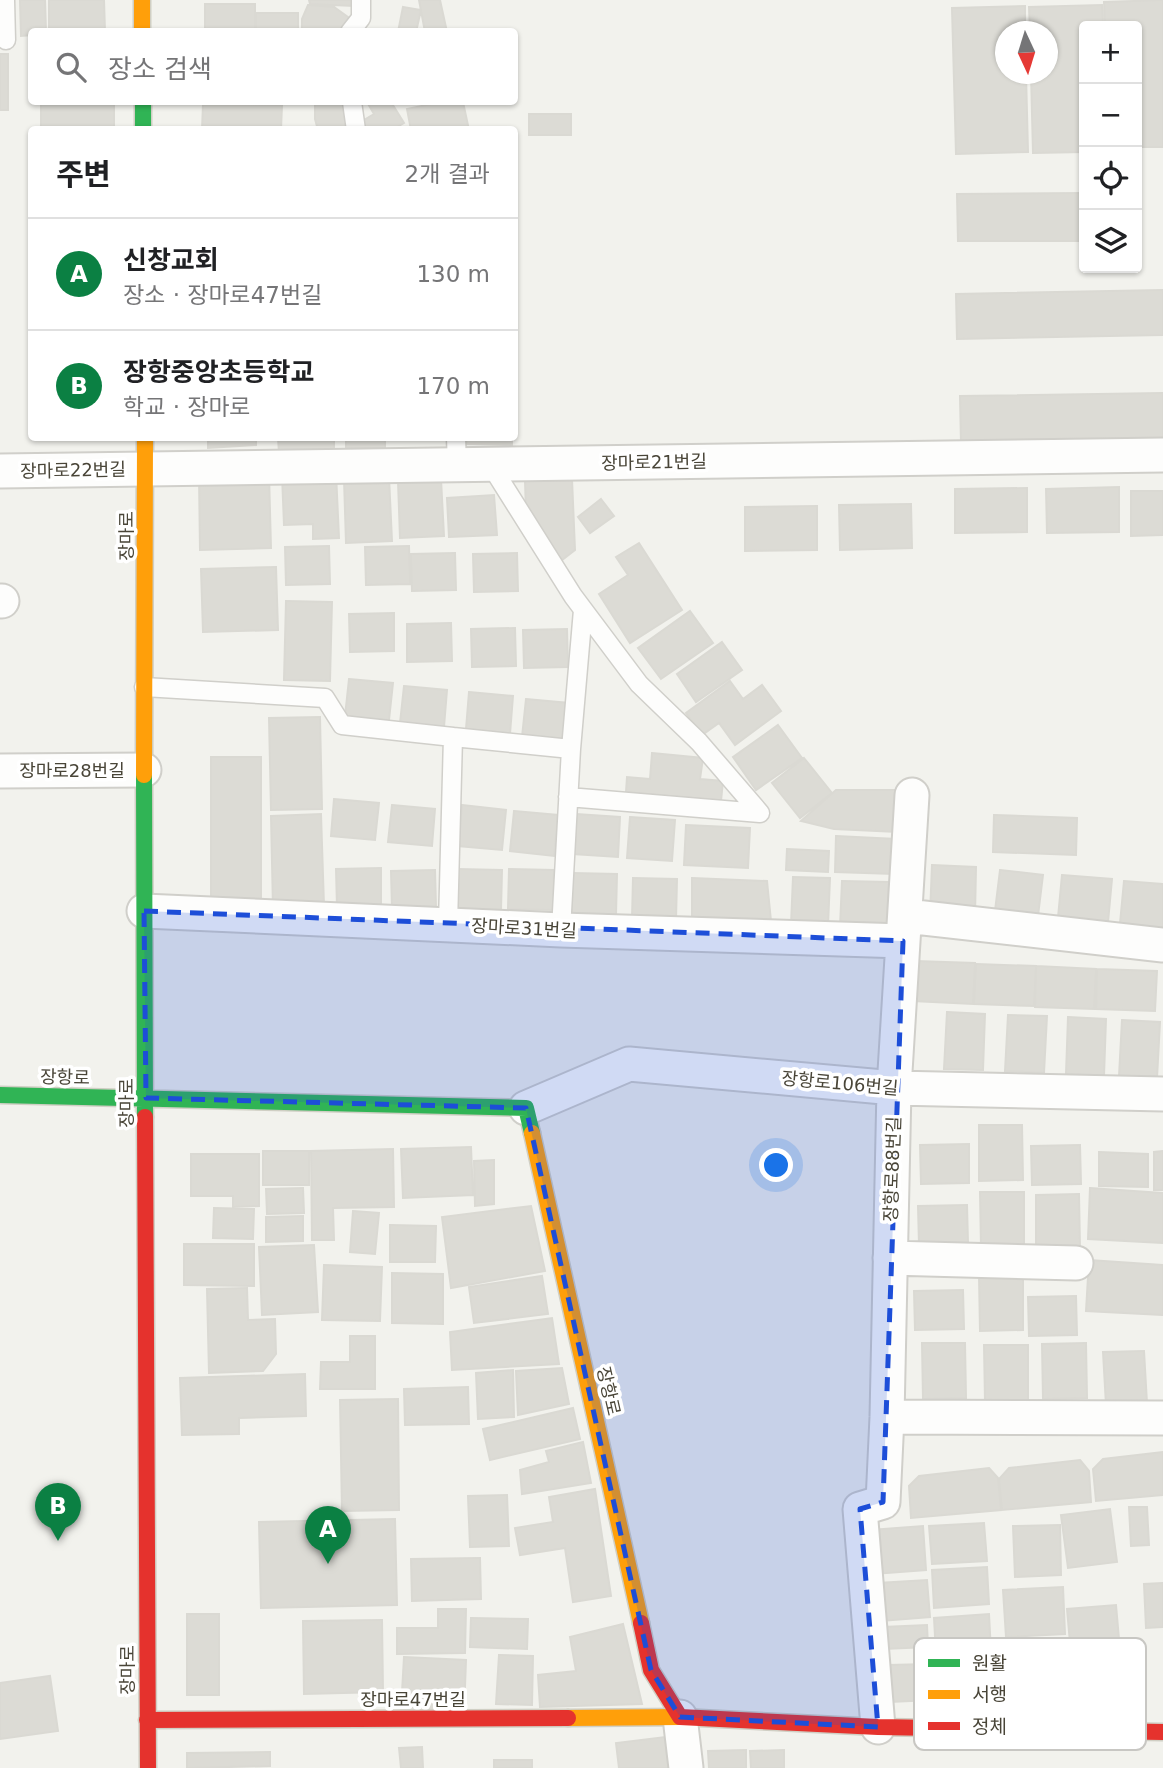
<!DOCTYPE html>
<html lang="ko">
<meta charset="utf-8">
<style>
body{margin:0;font-family:"DejaVu Sans","Noto Sans KR",sans-serif;background:#f2f2f2;color:#202124}
.controls{position:absolute;right:21px;top:21px;display:grid;overflow:hidden;border-radius:7px;box-shadow:0 2px 5px #0004}
.controls button{width:63px;height:63px;display:grid;place-items:center;padding:0;border:0;border-bottom:2px solid #e0e0e0;background:#fff;color:#202124;font:35px sans-serif}
.compass{position:absolute;left:995px;top:21px;width:63px;height:63px;border-radius:50%;background:#fff;box-shadow:0 2px 5px #0004;rotate:176deg}
.you{position:absolute;left:777px;top:1166px;width:24px;height:24px;margin:-18px;border:5px solid #fff;border-radius:50%;background:#1a73e8;box-shadow:0 0 0 10px #1a73e833}
.badge{display:grid;place-items:center;width:46px;height:46px;border-radius:50%;background:#0b8043;color:#fff;font-size:23px;font-weight:700}
.pin{position:absolute;translate:-50% -58px;filter:drop-shadow(0 2px 4px #0008)}
.pin::after{content:'';position:absolute;top:37px;width:24px;height:21px;background:inherit;clip-path:polygon(0 0,100% 0,50% 100%)}
.list{margin:0;padding:0;list-style:none}
h2{display:flex;justify-content:space-between;align-items:center;height:91px;margin:0;padding:0 28px;font-size:30px}
h2 small{font-size:23px;font-weight:400;color:#757577}
.list li{display:grid;grid-template-columns:46px 1fr auto;gap:21px;align-items:center;box-sizing:border-box;height:112px;padding:0 28px;border-top:2px solid #e0e0e0}
.list b{display:block;font-size:26px;white-space:nowrap}
.list p{margin:0;font-size:23px;white-space:nowrap;color:#757577}
.list em{font-size:23px;font-style:normal;color:#757577}
.icon{flex:none;width:38px;height:38px;fill:none;stroke:currentColor;stroke-width:2;stroke-linecap:round;stroke-linejoin:round}
.map{position:relative;flex:none;width:1163px;height:1768px;overflow:hidden}
.search{position:absolute;background:#fff;box-shadow:0 2px 5px #0004;left:28px;top:28px;width:490px;height:77px;display:flex;align-items:center;gap:18px;box-sizing:border-box;padding:0 24px;border-radius:7px;color:#757577;font-size:26px}
.panel{position:absolute;background:#fff;box-shadow:0 2px 5px #0004;left:28px;top:126px;width:490px;height:315px;border-radius:7px}
.map>svg:first-child{display:block}
.building{fill:#dcdbd5;stroke:#dad9d3;stroke-width:2}
.lines{fill:none;stroke-linecap:round;stroke-linejoin:round}
.lane-casing{stroke:#d0cfca;stroke-width:21}
.street-casing{stroke:#d0cfca;stroke-width:37}
.fast-casing{stroke:#d0cfc4;stroke-width:19}
.slow-casing{stroke:#d0cfc4;stroke-width:19}
.jam-casing{stroke:#d0cfc4;stroke-width:19}
.lane{stroke:#fdfdfc;stroke-width:18}
.street{stroke:#fdfdfc;stroke-width:33}
.fast{stroke:#30b455;stroke-width:16}
.slow{stroke:#ff9f0a;stroke-width:16}
.jam{stroke:#e5322d;stroke-width:16}
.marked{fill:#1d4ed8;fill-opacity:0.2;stroke:#1d4ed8;stroke-width:5;stroke-dasharray:14 9;stroke-linejoin:round}
.labels{text-anchor:middle;dominant-baseline:central;stroke-width:7;stroke-linejoin:round;paint-order:stroke}
.street-label{font-size:18px;fill:#494538;stroke:#fff}
.key{fill:#fff;stroke:#c8c7c3;stroke-width:2}
.key-label{font-size:19px;fill:#494538}
</style>
<div class="map">
<svg width="1163" height="1768" viewBox="0 0 1163 1768">
<rect width="100%" height="100%" fill="#f2f2ed"/>
<path class="building" d="M20,0H45L46,32H32V35L21,36Z
M49,0H104L105,32H49Z
M309,0H354V6L310,4Z
M419,0H440L447,32H425Z
M1163,0V147H1137V26H1105L1104,2Z
M205,4H255V32H205Z
M308,5L334,7L352,20L342,32H302V19Z
M1102,5L1103,26H1084V152L1033,153L1031,74H1048V32H1030L1029,7Z
M1025,6V32H1006V74H1026L1028,152L956,154L952,8Z
M403,7L421,10L416,32H398Z
M256,13H298V32H256Z
M0,54H8V110H0Z
M41,102H114V130H41Z
M315,102H347L353,130H318L315,119Z
M367,102H391L404,123L392,130H362L359,123L374,114Z
M441,102H463L469,130H411L407,109Z
M203,104L282,105L281,130H202Z
M529,114H571V135H529Z
M1084,193V241H958L957,194Z
M1137,193H1141V240H1137Z
M1163,290V335L957,339L956,294Z
M1163,393V440L961,443L960,396Z
M208,438H256V445L208,448Z
M278,438H334V450L279,453Z
M346,438H385V448H346Z
M467,438H512V445L467,444Z
M336,473L339,538L313,539V524L284,525L282,475Z
M269,474L271,548L200,550L199,475Z
M389,477L392,541L346,543L344,479Z
M441,479L444,536L400,538L398,481Z
M572,479L575,550L562,560L526,512L525,481Z
M1119,487V532L1047,533L1046,489Z
M1027,488V532L955,533V489Z
M1131,491H1163V535L1131,536Z
M494,495L497,535L449,537L447,498Z
M601,499L614,516L590,533L578,517Z
M911,504L912,548L840,550L839,505Z
M817,506V550L745,551V507Z
M639,543L682,610L630,643L599,594L628,575L616,557Z
M329,546L330,584L286,585L285,547Z
M409,546L410,584L366,585L365,547Z
M455,553L456,590L412,591L411,554Z
M517,553L518,591L474,592L473,554Z
M276,567L278,630L203,632L201,569Z
M286,601L332,602L330,681L284,680Z
M690,611L713,643L661,679L638,648Z
M394,613V651L350,652L349,614Z
M451,623L452,661L407,662V624Z
M515,628L516,666L472,667L471,629Z
M567,629L568,667L524,668L523,630Z
M722,642L742,670L696,702L677,674Z
M349,679L393,683L389,720L345,716Z
M730,681L743,699L762,685L781,711L735,745L719,723L702,735L686,713Z
M404,686L447,690L444,727L400,723Z
M469,692L513,696L510,734L466,729Z
M526,699L569,703L566,741L522,737Z
M320,717L322,809L271,810L269,718Z
M778,725L802,758L756,790L733,757Z
M652,753L703,758L700,779L723,781L721,801L626,792L627,777L650,779Z
M211,757H261V899H211Z
M804,758L832,793L800,818L772,783Z
M836,790H898L897,832L834,829L801,821Z
M334,799L379,803L375,840L331,836Z
M392,805L435,809L432,846L388,842Z
M462,805L506,810L502,850L458,846Z
M514,811L558,815L554,856L510,851Z
M321,814L324,906L273,908L271,816Z
M576,814L620,817L618,857L573,854Z
M994,815L1077,818L1076,855L993,852Z
M630,817L675,820L672,861L627,858Z
M686,825L750,828L748,868L684,865Z
M836,836L896,839L894,874L835,872Z
M787,849L829,851L828,872L786,870Z
M932,865L976,867L975,916L930,915Z
M381,868V906L337,907L336,869Z
M457,869L502,870L501,911L456,910Z
M509,869L554,870L553,910L508,909Z
M435,870L436,907L392,908L391,871Z
M1000,870L1043,875L1037,924L994,919Z
M572,873L617,874L616,915L571,914Z
M1062,875L1112,879L1107,933L1057,928Z
M793,877L830,878L828,926L791,925Z
M633,878L677,879L676,920L632,919Z
M692,878L767,881L771,921L692,919Z
M842,881L889,882L887,929L840,927Z
M1124,881L1163,884V938L1119,934Z
M915,961L975,963L973,1004L913,1001Z
M976,964L1036,966L1034,1006L974,1004Z
M1036,966L1096,969L1094,1009L1035,1007Z
M1097,969L1157,971L1155,1011L1096,1009Z
M947,1012L985,1014L983,1070L944,1069Z
M1008,1015L1047,1016L1044,1073L1005,1071Z
M1068,1017L1106,1019L1104,1076L1066,1074Z
M1122,1020L1160,1022L1157,1078L1119,1076Z
M979,1125H1022L1023,1180L979,1181Z
M969,1144V1183L921,1184L920,1145Z
M1080,1145L1081,1184L1032,1185L1031,1146Z
M471,1147L473,1195L403,1198L401,1149Z
M393,1149L394,1207L333,1208L334,1240H312L311,1151Z
M263,1151H309V1185H263Z
M1163,1151V1190H1154V1152Z
M1099,1152L1148,1154V1187L1099,1186Z
M191,1154H259V1206L233,1207V1196H191Z
M494,1160V1204L475,1206L474,1161Z
M303,1188L304,1213L267,1214L266,1189Z
M1090,1188L1163,1193V1243L1088,1239Z
M980,1192H1024V1247H981Z
M1079,1194L1080,1249L1036,1250V1195Z
M967,1205L968,1243L919,1245L918,1206Z
M531,1206L545,1271L451,1288L442,1217Z
M214,1208L254,1209L253,1239L213,1238Z
M353,1211L379,1213L375,1254L350,1252Z
M303,1216V1241L266,1242V1217Z
M390,1225L436,1226L435,1262H390Z
M184,1244H254V1286L184,1285Z
M314,1245L318,1312L262,1315L259,1247Z
M1089,1260L1163,1265V1315L1086,1311Z
M324,1265L382,1267L380,1321L322,1320Z
M392,1273L443,1274V1324L392,1323Z
M1023,1275V1330L980,1331L979,1276Z
M542,1276L548,1314L474,1323L469,1287Z
M247,1288L248,1320L275,1319L276,1354L263,1371L209,1373L207,1289Z
M963,1290L964,1329L915,1330L914,1291Z
M1076,1296L1077,1335L1029,1336L1028,1297Z
M552,1318L559,1364L452,1370L450,1332Z
M350,1336H375V1389H320L321,1362H350Z
M922,1343H965L966,1398L923,1399Z
M1086,1343L1087,1398L1043,1399L1042,1344Z
M984,1345H1028V1400L985,1401Z
M1144,1351L1147,1403L1106,1405L1103,1352Z
M562,1368L569,1404L518,1415L516,1371Z
M513,1370L514,1417L478,1419L476,1373Z
M305,1374L306,1416L239,1418V1434L182,1435L180,1378Z
M468,1387L469,1424L405,1425L404,1389Z
M398,1399L399,1510L342,1511L340,1400Z
M573,1408L580,1439L490,1460L483,1429Z
M583,1442L591,1483L522,1494L520,1470L549,1462L546,1451Z
M1163,1452V1495L1096,1501L1093,1469L1103,1459Z
M1080,1460L1089,1471L1091,1502L1002,1510L999,1479L1009,1468Z
M989,1468L998,1478L1001,1510L911,1518L909,1486L919,1476Z
M595,1489L611,1596L573,1602L565,1548L520,1555L515,1528L553,1522L549,1497Z
M507,1495L509,1546L470,1547L468,1496Z
M1129,1507H1147L1149,1545L1131,1546Z
M1110,1509L1117,1562L1068,1568L1061,1515Z
M395,1519L397,1605L261,1608L259,1522Z
M984,1523L987,1561L932,1564L929,1526Z
M1060,1525L1061,1575L1015,1577L1013,1526Z
M923,1526L926,1570L874,1574L871,1530Z
M480,1558L481,1599L412,1601L411,1559Z
M987,1567L989,1604L934,1608L932,1570Z
M927,1580L930,1617L881,1621L878,1583Z
M1163,1583V1627L1146,1628L1144,1584Z
M1063,1587L1065,1634L1006,1637L1003,1590Z
M1116,1605L1119,1639L1070,1643L1067,1609Z
M438,1609H466L465,1653L397,1654V1628H438Z
M187,1614H219V1695H187Z
M989,1614L991,1652L936,1655L934,1618Z
M471,1618L528,1619L527,1649L470,1647Z
M382,1620L383,1692L304,1694L303,1621Z
M623,1624L642,1704L540,1707L538,1675L576,1671L570,1637Z
M927,1625L928,1647L884,1649L883,1627Z
M499,1655L533,1656L532,1705L496,1704Z
M404,1657L466,1660L464,1713L401,1710Z
M930,1664L932,1700L890,1702L888,1665Z
M50,1676L58,1731L0,1739V1683Z
M673,1736L676,1768H619L616,1743Z
M422,1747L423,1768H401L399,1748Z
M746,1750V1768H709L708,1751Z
M784,1750V1768H751L750,1751Z
M270,1752V1766L187,1768V1753Z
M494,1760H532V1768H494Z"/>
<g class="lines">
<g class="lane-casing">
<path id="lane" d="M5,0L6,40
M350,32L361,18V0
M352,102L356,130
M456,438L457,464
M490,464L573,596L639,684L699,742L760,813
M144,687L325,698L342,725L453,737L448,924
M453,737L571,749L583,610
M568,797L760,813
M561,930L571,749"/>
</g>
<g class="street-casing">
<path id="street" d="M0,471L1163,455
M0,601H2
M0,771L144,770
M144,911L561,930L903,941
M906,916L1163,945
M526,1108L629,1064L894,1088L1163,1094
M890,1258L1076,1263
M887,1417L1163,1418
M680,1717L686,1768
M878,1727L860,1509L883,1502L887,1417L894,1088L912,795"/>
</g>
<g class="fast-casing">
<path id="fast" d="M143,102V130
M144,775L145,1117
M0,1095L526,1108L532,1133"/>
</g>
<g class="slow-casing">
<path id="slow" d="M142,0V32
M144,775L145,438
M532,1133L641,1623
M568,1718L680,1717"/>
</g>
<g class="jam-casing">
<path id="jam" d="M145,1117L148,1768
M641,1623L651,1670L680,1717L878,1727L1163,1732
M147,1720L568,1718"/>
</g>
<use href="#lane" class="lane"/>
<use href="#street" class="street"/>
<use href="#fast" class="fast"/>
<use href="#slow" class="slow"/>
<use href="#jam" class="jam"/>
</g>
<path class="marked" d="M144,911L903,941L883,1502L860,1509L878,1727L680,1717L651,1670L526,1108L146,1098Z"/>
<g class="labels">
<g class="street-label">
<text transform="translate(654 462) rotate(-1)">장마로21번길</text>
<text transform="translate(73 470) rotate(-1)">장마로22번길</text>
<text transform="translate(126 536) rotate(-90)">장마로</text>
<text x="72" y="770">장마로28번길</text>
<text transform="translate(524 928) rotate(3)">장마로31번길</text>
<text transform="translate(65 1077) rotate(1)">장항로</text>
<text transform="translate(840 1083) rotate(5)">장항로106번길</text>
<text transform="translate(126 1103) rotate(-90)">장마로</text>
<text transform="translate(892 1169) rotate(-88)">장항로88번길</text>
<text transform="translate(609 1391) rotate(77)">장항로</text>
<text transform="translate(127 1670) rotate(-90)">장마로</text>
<text x="413" y="1699">장마로47번길</text>
</g>
</g>
<rect x="914" y="1638" width="232" height="112" rx="10" class="key"/>
<rect x="928" y="1659" width="32" height="8" fill="#30b455"/>
<rect x="928" y="1690" width="32" height="9" fill="#ff9f0a"/>
<rect x="928" y="1722" width="32" height="8" fill="#e5322d"/>
<g class="key-label">
<text x="972" y="1670">원활</text>
<text x="972" y="1701">서행</text>
<text x="972" y="1733">정체</text>
</g>
</svg>
<div class="controls">
<button>+</button>
<button>−</button>
<button><svg class="icon" aria-label="locate" viewBox="0 0 24 24"><circle cx="12" cy="12" r="6"/><path d="M12 2v4M12 18v4M2 12h4M18 12h4"/></svg></button>
<button><svg class="icon" aria-label="layers" viewBox="0 0 24 24"><path d="M12 4l9 5-9 5-9-5zM3 14l9 5 9-5"/></svg></button>
</div>
<svg class="compass" viewBox="-18 -18 36 36"><path d="M0-13l5 13h-10z" fill="#e53935"/><path d="M0 13l5-13h-10z" fill="#757577"/></svg>
<div class="you"></div>
<div class="pin badge" style="left:328px;top:1564px">A</div>
<div class="pin badge" style="left:58px;top:1541px">B</div>
<div class="search"><svg class="icon" aria-label="search" viewBox="0 0 24 24"><circle cx="10" cy="10" r="6"/><path d="M15 15l6 6"/></svg>장소 검색</div>
<section class="panel">
<h2>주변<small>2개 결과</small></h2>
<ul class="list">
<li><span class="badge">A</span><div><b>신창교회</b><p>장소 · 장마로47번길</p></div><em>130 m</em></li>
<li><span class="badge">B</span><div><b>장항중앙초등학교</b><p>학교 · 장마로</p></div><em>170 m</em></li>
</ul>
</section>
</div>
